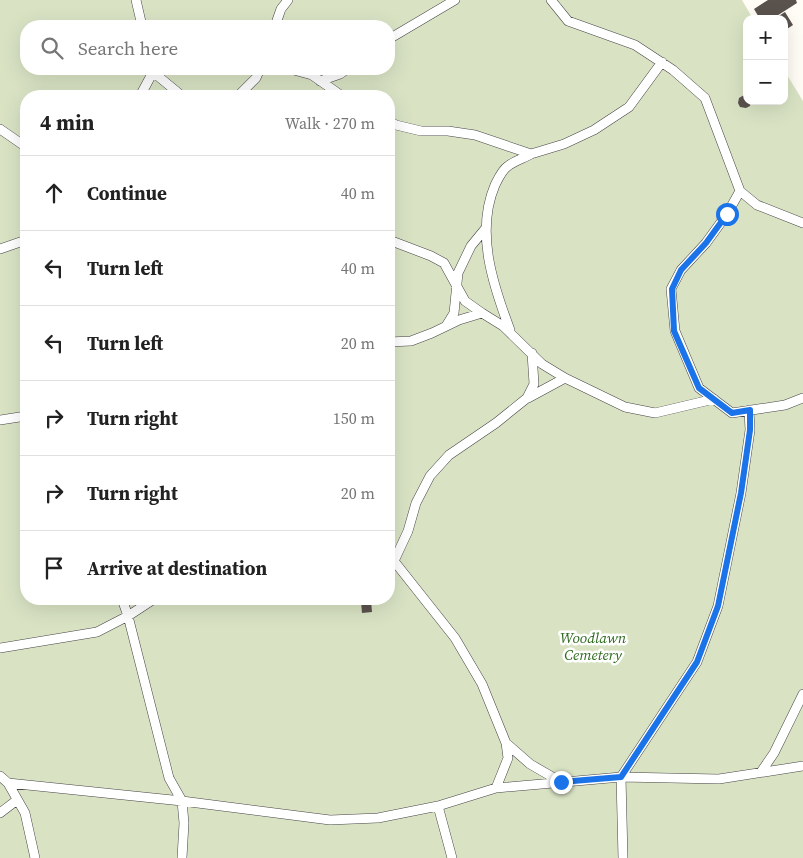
<!DOCTYPE html>
<meta charset="utf-8">
<style>
body{margin:0;font-family:"Source Serif 4",serif;background:#f6f6f6;color:#222}
.controls{position:absolute;right:15px;top:15px;display:grid;overflow:hidden;border-radius:10px;box-shadow:0 5px 20px #0002}
.controls button{width:45px;height:45px;display:grid;place-items:center;padding:0;border:0;border-bottom:1px solid #e0e0e0;background:#fff;color:#222;font:25px sans-serif}
.stop{position:absolute;width:15px;height:15px;margin:-11px;border:4px solid #1a73e8;border-radius:50%;background:#fff}
.stop.end{background:#1a73e8;border-color:#fff;box-shadow:0 1px 5px #0008}
.list{margin:0;padding:0;list-style:none}
h2{display:flex;justify-content:space-between;align-items:center;height:65px;margin:0;padding:0 20px;font-size:21px}
h2 small{font-size:16px;font-weight:400;color:#767676}
.list li{display:grid;grid-template-columns:32px 1fr auto;gap:15px;align-items:center;box-sizing:border-box;height:75px;padding:0 20px;border-top:1px solid #e0e0e0}
.list b{display:block;font-size:19px;white-space:nowrap}
.list em{font-size:16px;font-style:normal;color:#767676}
.icon{flex:none;width:28px;height:28px;fill:none;stroke:currentColor;stroke-width:2;stroke-linecap:round;stroke-linejoin:round}
.map{position:relative;flex:none;width:803px;height:858px;overflow:hidden}
.search{position:absolute;background:#fff;box-shadow:0 5px 20px #0002;left:20px;top:20px;width:375px;height:55px;display:flex;align-items:center;gap:12px;box-sizing:border-box;padding:0 18px;border-radius:20px;color:#767676;font-size:19px}
.panel{position:absolute;background:#fff;box-shadow:0 5px 20px #0002;left:20px;top:90px;width:375px;height:515px;border-radius:20px}
.map>svg:first-child{display:block}
.cemetery{fill:#d9e3c4;fill-rule:evenodd}
.building{fill:#5a524d}
.lines{fill:none;stroke-linecap:round;stroke-linejoin:round}
.service-casing{stroke:#444;stroke-width:10}
.service{stroke:#fff;stroke-width:9}
.route{stroke:#1a73e8;stroke-width:6}
.labels{text-anchor:middle;dominant-baseline:central;stroke-width:5;stroke-linejoin:round;paint-order:stroke}
.park-label{font-size:15px;font-style:italic;fill:#2f6b1f;stroke:#fff}
</style>
<div class="map">
<svg width="803" height="858" viewBox="0 0 803 858">
<rect width="100%" height="100%" fill="#fffdf5"/>
<path class="cemetery" d="M0,0H742L753,19H747V101H784V70L803,101V858H0ZM26,26H389V69H26ZM26,96H389V599H26Z"/>
<path class="building" d="M768,0H796L797,3L772,19H760L754,9Z
M785,12L793,25L784,31V19H774Z
M744,95L747,96V101H751L750,106L746,108L740,107L738,103L739,98Z
M371,600L372,612L362,613L361,601Z"/>
<g class="lines">
<g class="service-casing">
<path id="service" d="M136,0L142,26
M551,0L568,21L635,45L673,70L705,98L740,191L757,205L803,223
M275,26L281,9L288,0
M389,39L455,0
M152,69L153,72L182,96
M290,69L312,75L342,96
M320,81L340,74L347,69
M140,96L153,72
M238,96L256,78L260,69
M389,121L396,125L421,131H448L475,135L531,154L564,144L594,130L629,107L662,62
M0,129L26,147
M740,191L727,214L706,243L681,270L671,289L675,331L699,388L732,413L785,405L803,398
M389,240L431,256L444,263L465,301L482,313
M0,249L26,240
M446,326L454,313L458,273L471,246L485,229
M510,330C493,285 475,232 495,185C498,179 502,170 508,166C514,161 524,158 531,154
M389,342L411,341L432,333L459,320L482,313L503,326L542,364L565,378L625,407L655,413L714,399
M528,398L565,378
M0,420L26,416
M394,561L408,531L416,503L430,476L449,455L496,423L527,398L534,384L532,353
M389,562L394,561L455,638L482,684L506,743L508,758L496,788
M122,599L128,616L169,778L182,801L330,820L378,818L438,806L452,858
M0,648L97,632L128,616L154,599
M506,743L530,764L561,782
M761,772L774,753L803,694
M0,776L8,783L182,801L184,823L182,858
M8,783L25,813L35,858
M438,806L496,788L621,777L697,662L718,606L741,493L750,430L749,410
M0,813L17,800
M623,858L621,777L719,779L803,766"/>
</g>
<use href="#service" class="service"/>
</g>
<g class="lines">
<path class="route" d="M561,782L621,777L697,662L718,606L741,493L750,430V410L732,413L699,388L674,331L672,289L681,270L706,243L727,214"/>
</g>
<g class="labels">
<g class="park-label">
<text x="593" y="637">Woodlawn<tspan x="593" dy="17">Cemetery</tspan></text>
</g>
</g>
</svg>
<div class="controls">
<button>+</button>
<button>−</button>
</div>
<div class="stop" style="left:727px;top:214px"></div>
<div class="stop end" style="left:561px;top:782px"></div>
<div class="search"><svg class="icon" aria-label="search" viewBox="0 0 24 24"><circle cx="10" cy="10" r="6"/><path d="M15 15l6 6"/></svg>Search here</div>
<section class="panel">
<h2>4 min<small>Walk · 270 m</small></h2>
<ul class="list">
<li><svg class="icon" aria-label="ahead" viewBox="0 0 24 24"><path d="M12 20V5M6 11l6-6 6 6"/></svg><div><b>Continue</b></div><em>40 m</em></li>
<li><svg class="icon" aria-label="left" viewBox="0 0 24 24"><path d="M17 20v-9H6M10 6l-5 5 5 5"/></svg><div><b>Turn left</b></div><em>40 m</em></li>
<li><svg class="icon" aria-label="left" viewBox="0 0 24 24"><path d="M17 20v-9H6M10 6l-5 5 5 5"/></svg><div><b>Turn left</b></div><em>20 m</em></li>
<li><svg class="icon" aria-label="right" viewBox="0 0 24 24"><path d="M7 20v-9h11M14 6l5 5-5 5"/></svg><div><b>Turn right</b></div><em>150 m</em></li>
<li><svg class="icon" aria-label="right" viewBox="0 0 24 24"><path d="M7 20v-9h11M14 6l5 5-5 5"/></svg><div><b>Turn right</b></div><em>20 m</em></li>
<li><svg class="icon" aria-label="arrive" viewBox="0 0 24 24"><path d="M6 21V4h12l-3 4 3 4H6"/></svg><div><b>Arrive at destination</b></div></li>
</ul>
</section>
</div>
